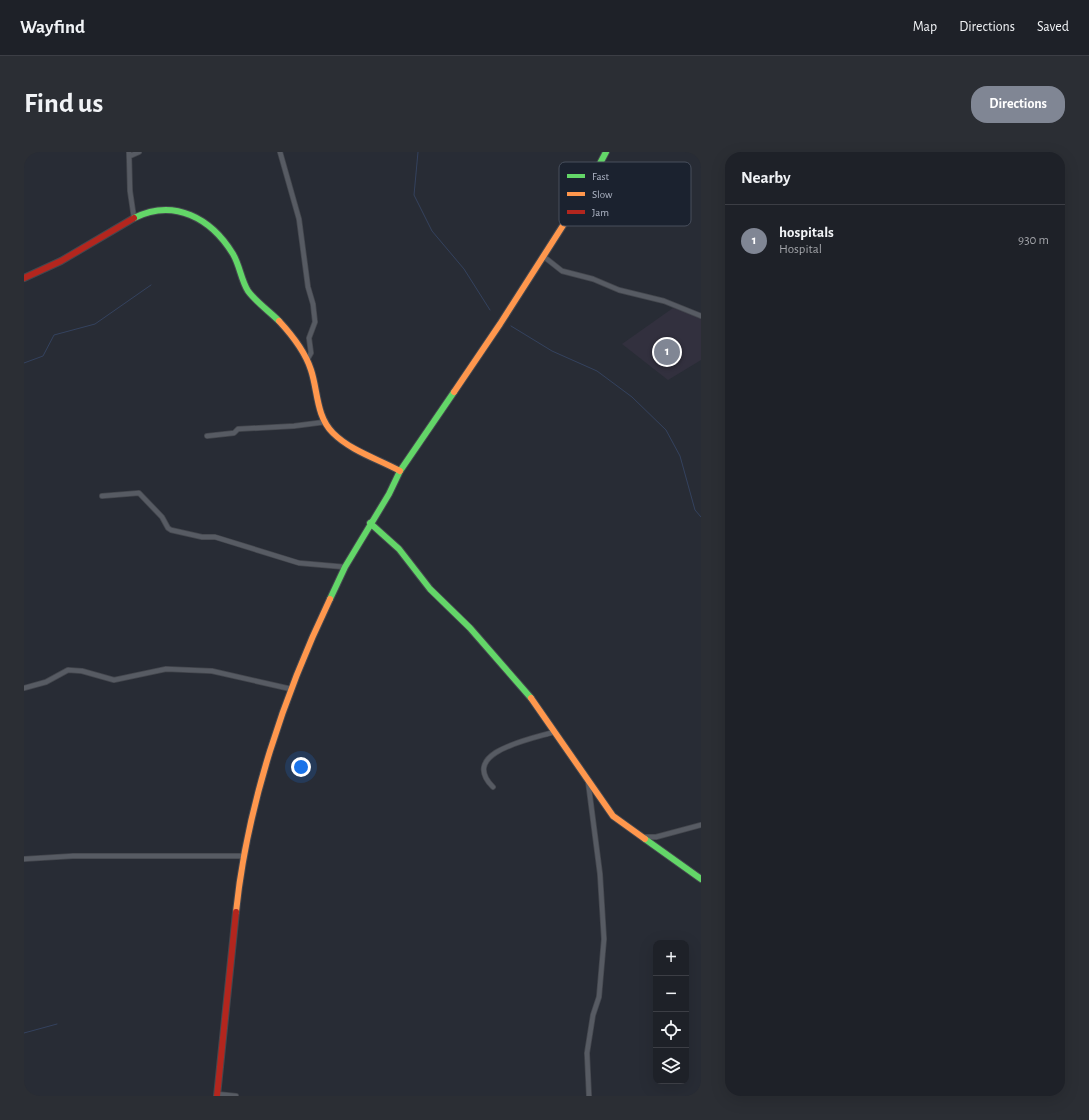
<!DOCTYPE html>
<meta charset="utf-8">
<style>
body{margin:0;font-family:"Alegreya Sans",sans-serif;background:#2b2e34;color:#f1f3f6}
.controls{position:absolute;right:12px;bottom:12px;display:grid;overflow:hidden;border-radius:8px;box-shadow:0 4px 16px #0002}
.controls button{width:36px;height:36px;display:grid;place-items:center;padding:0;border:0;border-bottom:1px solid #3c3e45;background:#1e2128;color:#f1f3f6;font:20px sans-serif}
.you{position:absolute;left:277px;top:615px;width:14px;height:14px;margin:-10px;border:3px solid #fff;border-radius:50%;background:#1a73e8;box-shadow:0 0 0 6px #1a73e833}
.badge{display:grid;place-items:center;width:26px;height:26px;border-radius:50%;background:#808694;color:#fff;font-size:13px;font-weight:700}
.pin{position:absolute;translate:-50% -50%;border:2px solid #fff;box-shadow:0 1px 4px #0006}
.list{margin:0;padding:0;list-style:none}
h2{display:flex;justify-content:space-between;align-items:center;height:52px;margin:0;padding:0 16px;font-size:17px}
h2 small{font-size:13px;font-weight:400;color:#a1a3a8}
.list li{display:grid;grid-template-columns:26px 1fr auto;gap:12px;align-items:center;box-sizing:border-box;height:72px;padding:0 16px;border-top:1px solid #3c3e45}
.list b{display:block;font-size:15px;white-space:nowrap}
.list p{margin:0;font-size:13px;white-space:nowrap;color:#a1a3a8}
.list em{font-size:13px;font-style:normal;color:#a1a3a8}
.icon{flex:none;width:22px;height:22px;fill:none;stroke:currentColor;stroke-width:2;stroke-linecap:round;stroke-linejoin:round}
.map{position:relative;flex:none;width:677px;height:944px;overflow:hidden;border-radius:16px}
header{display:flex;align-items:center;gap:24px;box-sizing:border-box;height:56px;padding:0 20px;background:#1e2128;border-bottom:1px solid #3c3e45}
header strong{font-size:19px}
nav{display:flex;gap:22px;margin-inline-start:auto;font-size:14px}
.intro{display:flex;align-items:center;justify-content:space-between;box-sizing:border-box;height:96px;padding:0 24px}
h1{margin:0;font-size:28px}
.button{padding:10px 18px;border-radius:16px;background:#808694;color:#fff;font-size:14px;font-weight:700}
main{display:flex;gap:24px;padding:0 24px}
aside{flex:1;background:#1e2128;border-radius:16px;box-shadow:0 4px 16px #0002}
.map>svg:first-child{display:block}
.medical{fill:#32303e}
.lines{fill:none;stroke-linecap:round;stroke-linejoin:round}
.stream{stroke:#34425e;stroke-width:1}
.street-casing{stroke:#44474e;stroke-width:6}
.fast-casing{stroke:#44474e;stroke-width:8}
.slow-casing{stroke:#44474e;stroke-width:8}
.jam-casing{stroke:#44474e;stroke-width:8}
.street{stroke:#575b63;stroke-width:4.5}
.fast{stroke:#63d668;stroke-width:6}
.slow{stroke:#ff974d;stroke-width:6}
.jam{stroke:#b3261e;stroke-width:6}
.key{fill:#1b222f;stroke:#484f5d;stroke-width:1}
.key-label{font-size:11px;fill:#b0b7c7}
</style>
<header>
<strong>Wayfind</strong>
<nav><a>Map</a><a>Directions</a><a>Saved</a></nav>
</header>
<div class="intro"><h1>Find us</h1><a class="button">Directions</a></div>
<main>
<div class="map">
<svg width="677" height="944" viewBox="0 0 677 944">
<rect width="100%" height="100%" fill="#282c35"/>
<path class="medical" d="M649,156L677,164V208L644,228L598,192Z"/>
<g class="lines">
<path class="stream" d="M394,0L390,43L408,79L440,117L466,158
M487,174L528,199L573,219L608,245L642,278L656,304L671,358L677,365
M0,211L19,204L30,183L71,172L127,133
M0,881L33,872"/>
<g class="street-casing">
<path id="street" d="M105,0L106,39L110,66
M256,0L275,67L284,135L289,152L291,170L285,186L287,201L283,208
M106,4L115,0
M519,104L538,119L569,127L595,138L640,149L677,164
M183,284L210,281L214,277L270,274L301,270
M78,344L115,341L138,365L144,376L147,378L178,385H191L275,411L321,415
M0,536L22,530L44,518L58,519L90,528L142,517L188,519L267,537
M564,629L576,722L580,787L575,845L569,863L563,901L565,944
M469,635C434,600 508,587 530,580
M618,685H632L677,673
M0,707L49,704H220
M193,942L212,944"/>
</g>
<g class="fast-casing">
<path id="fast" d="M547,61L563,36L582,0
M110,66C150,46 187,66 209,102C216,114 217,128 224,139C232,150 245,159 255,169
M346,371L375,397L406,437L446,476L507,546
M306,447L321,415L365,342L376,319L430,240
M621,687L677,727"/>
</g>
<g class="slow-casing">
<path id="slow" d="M255,169C268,183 281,199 287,218C294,239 292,264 309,281C327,299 354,307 376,319
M430,240L476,172L547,61
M507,546L589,664L621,687
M212,760C223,653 260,543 306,447"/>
</g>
<g class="jam-casing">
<path id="jam" d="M0,126L37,109L110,66
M193,944L212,760"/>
</g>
<use href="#street" class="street"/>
<use href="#fast" class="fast"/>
<use href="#slow" class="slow"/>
<use href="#jam" class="jam"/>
</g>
<rect x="535" y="10" width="132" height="64" rx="6" class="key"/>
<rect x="543" y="22" width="18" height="4" fill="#63d668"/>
<rect x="543" y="40" width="18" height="4" fill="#ff974d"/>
<rect x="543" y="58" width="18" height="4" fill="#b3261e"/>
<g class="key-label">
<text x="568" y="28">Fast</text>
<text x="568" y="46">Slow</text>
<text x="568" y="64">Jam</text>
</g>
</svg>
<div class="controls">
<button>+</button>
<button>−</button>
<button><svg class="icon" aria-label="locate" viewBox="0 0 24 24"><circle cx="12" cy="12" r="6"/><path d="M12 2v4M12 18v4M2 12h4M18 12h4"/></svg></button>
<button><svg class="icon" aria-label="layers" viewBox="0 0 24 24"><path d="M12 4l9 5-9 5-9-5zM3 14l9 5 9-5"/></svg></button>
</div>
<div class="you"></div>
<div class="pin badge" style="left:643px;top:200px">1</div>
</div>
<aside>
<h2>Nearby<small></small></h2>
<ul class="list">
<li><span class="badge">1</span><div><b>hospitals</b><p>Hospital</p></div><em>930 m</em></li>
</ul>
</aside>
</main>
